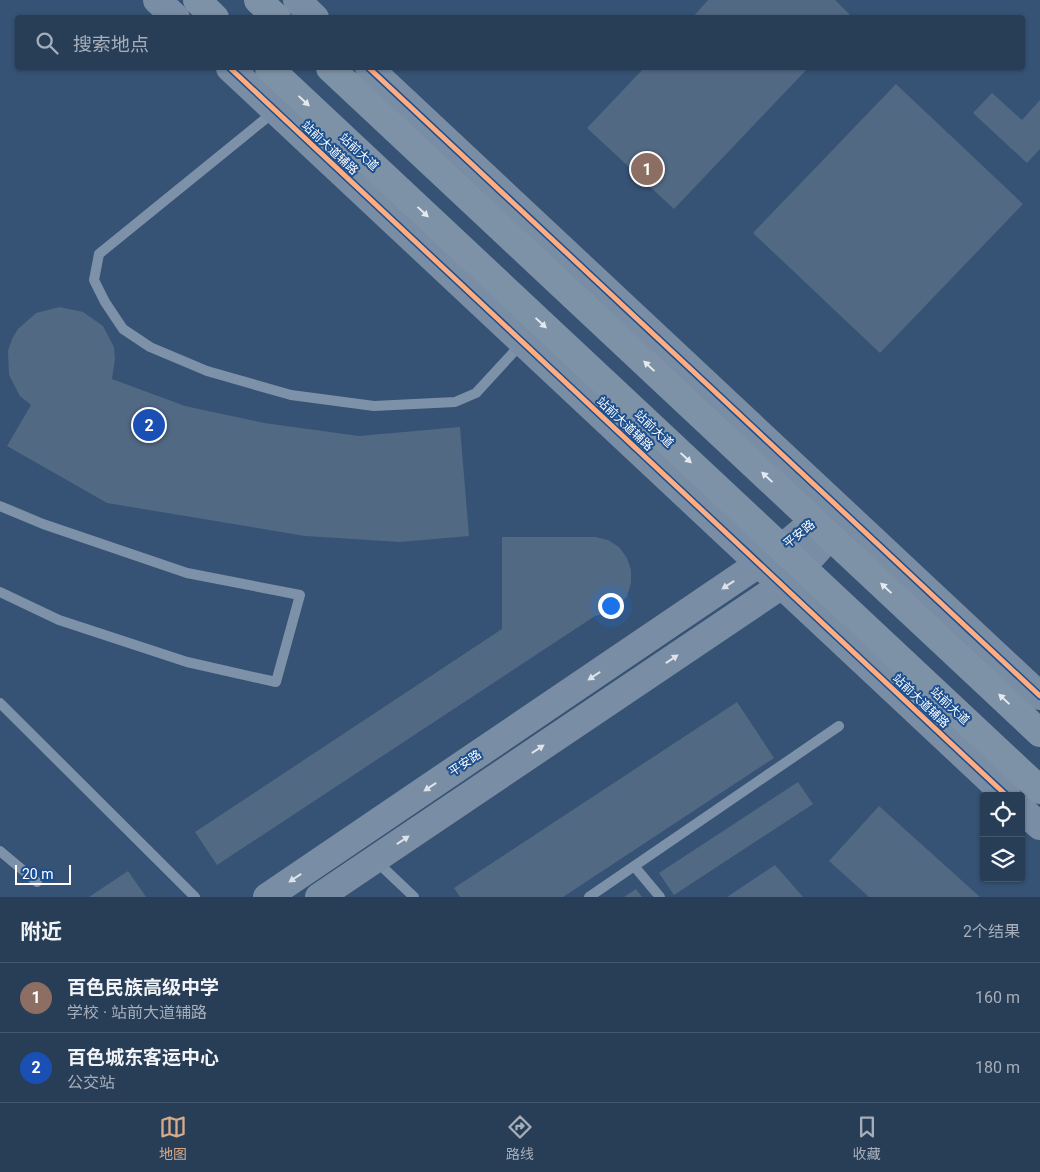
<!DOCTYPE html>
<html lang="zh">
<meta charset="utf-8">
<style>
body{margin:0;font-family:Roboto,"Noto Sans SC",sans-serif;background:#344961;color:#f1f3f6}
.controls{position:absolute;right:15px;bottom:15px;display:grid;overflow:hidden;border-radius:5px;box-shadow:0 1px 4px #0004}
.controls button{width:45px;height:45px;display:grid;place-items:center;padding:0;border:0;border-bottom:1px solid #44576d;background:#283e57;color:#f1f3f6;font:25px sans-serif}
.scale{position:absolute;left:15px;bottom:12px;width:56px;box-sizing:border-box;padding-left:5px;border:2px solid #fff;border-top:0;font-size:14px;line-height:18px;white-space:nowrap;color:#fff;-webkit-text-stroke:4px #1b4f8f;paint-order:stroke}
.you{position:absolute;left:610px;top:605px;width:18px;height:18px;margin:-12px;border:4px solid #fff;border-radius:50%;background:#1a73e8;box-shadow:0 0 0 8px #1a73e833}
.badge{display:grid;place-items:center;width:32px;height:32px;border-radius:50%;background:#d6ab8b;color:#fff;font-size:16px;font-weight:700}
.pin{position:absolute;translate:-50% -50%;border:2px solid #fff;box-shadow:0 1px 5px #0006}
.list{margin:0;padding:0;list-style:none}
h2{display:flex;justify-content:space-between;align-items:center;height:65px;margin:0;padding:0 20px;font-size:21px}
h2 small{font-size:16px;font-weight:400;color:#a5aeba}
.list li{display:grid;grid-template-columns:32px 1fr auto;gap:15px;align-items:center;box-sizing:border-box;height:70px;padding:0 20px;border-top:1px solid #44576d}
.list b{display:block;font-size:19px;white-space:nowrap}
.list p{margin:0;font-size:16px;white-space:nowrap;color:#a5aeba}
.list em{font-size:16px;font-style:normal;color:#a5aeba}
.icon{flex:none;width:28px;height:28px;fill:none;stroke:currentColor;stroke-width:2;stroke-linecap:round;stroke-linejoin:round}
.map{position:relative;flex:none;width:1040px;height:897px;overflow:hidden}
.search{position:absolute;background:#283e57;box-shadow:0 1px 4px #0004;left:15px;right:15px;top:15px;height:55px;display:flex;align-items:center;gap:12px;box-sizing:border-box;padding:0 18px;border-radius:5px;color:#a5aeba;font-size:19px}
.sheet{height:205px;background:#283e57}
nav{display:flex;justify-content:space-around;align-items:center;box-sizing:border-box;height:70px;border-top:1px solid #44576d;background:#283e57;font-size:14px;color:#a5aeba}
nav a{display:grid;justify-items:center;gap:2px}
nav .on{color:#d6ab8b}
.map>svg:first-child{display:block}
.building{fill:#526984}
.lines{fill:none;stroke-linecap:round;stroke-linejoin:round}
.lane{stroke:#7d92a8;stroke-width:10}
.secondary{stroke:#798da4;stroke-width:28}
.highway{stroke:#7e92a7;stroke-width:28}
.cycleway-casing{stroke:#1b4f8f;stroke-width:8}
.cycleway{stroke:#ffac80;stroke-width:5}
.oneway{fill:#e5e9ed}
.oneway2{fill:#dee2e8}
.labels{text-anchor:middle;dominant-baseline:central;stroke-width:4;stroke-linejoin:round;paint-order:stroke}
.street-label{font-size:12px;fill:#fff;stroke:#1b4f8f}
</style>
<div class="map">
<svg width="1040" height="897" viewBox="0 0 1040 897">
<rect width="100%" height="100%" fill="#365274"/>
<path class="building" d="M708,0H835L853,18H692Z
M644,68H808L674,209L587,128Z
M896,84L1023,204L880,353L753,233Z
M992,93L1022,120L1040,100V149L1027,163L973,113Z
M60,307L83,312L103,326L114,347L115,359L112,379L185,406L264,423L359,436L460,427L469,536L400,542L305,536L107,503L7,446L31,405L20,396L9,375L8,351L12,339L18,329L36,313Z
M502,537H595L608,540L619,547L627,558L631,570V583L627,596L619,606L608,613L595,616L217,865L195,832L502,629Z
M737,702L774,758L563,897H460L454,888Z
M798,782L813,804L674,895L659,873Z
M879,806L980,897H869L829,861Z
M775,865L803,897H727Z
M128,871L146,897H89Z
M636,889L642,897H624Z"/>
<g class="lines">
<path class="lane" d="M275,111L99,254L94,280L105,302L123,329L150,347L207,371L291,395L374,406L455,402L476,393L522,343
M0,506L43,524L187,573L300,595L276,682L187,662L59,620L0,592
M0,703L195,897
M0,851L37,882
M375,860L414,897
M634,866L660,897
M589,897L839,726"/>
<path class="secondary" d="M157,0L176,18
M297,0L315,18
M230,68L1007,796
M369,68L1040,696
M1021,809L1040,826
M267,897L782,548L814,521L835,512
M319,897L782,585L802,567L830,536L839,513"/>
<path class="highway" d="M197,0L215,18
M258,0L277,18
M269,68L1040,790
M330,68L1040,733"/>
<g class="cycleway-casing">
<path id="cycleway" d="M230,68L1007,796
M369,68L1040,696"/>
</g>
<use href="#cycleway" class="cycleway"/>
</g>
<defs><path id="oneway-solid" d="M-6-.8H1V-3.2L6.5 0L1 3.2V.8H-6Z" transform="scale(1.25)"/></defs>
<g class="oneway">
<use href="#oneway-solid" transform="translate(304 101) rotate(43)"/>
<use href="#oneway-solid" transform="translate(423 212) rotate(43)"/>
<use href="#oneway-solid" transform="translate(541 323) rotate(43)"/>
<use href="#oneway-solid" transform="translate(649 366) rotate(-137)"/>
<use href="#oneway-solid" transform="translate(686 458) rotate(43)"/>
<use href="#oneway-solid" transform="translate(767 477) rotate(-137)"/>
<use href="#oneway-solid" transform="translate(886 588) rotate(-137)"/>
<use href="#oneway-solid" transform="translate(1004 699) rotate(-137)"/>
</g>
<g class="oneway2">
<use href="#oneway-solid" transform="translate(728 585) rotate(146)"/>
<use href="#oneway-solid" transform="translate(672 659) rotate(-34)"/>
<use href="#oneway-solid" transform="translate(594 676) rotate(146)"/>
<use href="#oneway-solid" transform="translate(538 749) rotate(-34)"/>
<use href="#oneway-solid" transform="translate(430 787) rotate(146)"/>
<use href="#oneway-solid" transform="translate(403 840) rotate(-34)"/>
<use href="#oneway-solid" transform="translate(295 878) rotate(146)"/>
</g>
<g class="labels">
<g class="street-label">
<text transform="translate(330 148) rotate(43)">站前大道辅路</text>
<text transform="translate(359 152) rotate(43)">站前大道</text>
<text transform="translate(625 424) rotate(43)">站前大道辅路</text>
<text transform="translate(654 429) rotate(43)">站前大道</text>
<text transform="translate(799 534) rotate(-39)">平安路</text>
<text transform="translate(921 701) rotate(43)">站前大道辅路</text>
<text transform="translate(950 706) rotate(43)">站前大道</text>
<text transform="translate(465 763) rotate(-34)">平安路</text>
</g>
</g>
</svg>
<div class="controls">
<button><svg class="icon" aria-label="locate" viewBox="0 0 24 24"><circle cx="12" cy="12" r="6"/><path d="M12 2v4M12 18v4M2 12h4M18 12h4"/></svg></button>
<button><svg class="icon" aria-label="layers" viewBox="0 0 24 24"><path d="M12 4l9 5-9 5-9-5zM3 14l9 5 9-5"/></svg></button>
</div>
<div class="scale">20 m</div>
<div class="you"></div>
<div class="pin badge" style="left:647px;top:169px;background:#8d6e63">1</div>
<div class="pin badge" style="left:149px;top:425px;background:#1a4fb4">2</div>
<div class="search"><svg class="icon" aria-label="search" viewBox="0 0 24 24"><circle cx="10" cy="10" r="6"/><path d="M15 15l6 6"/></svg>搜索地点</div>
</div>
<section class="sheet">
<h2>附近<small>2个结果</small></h2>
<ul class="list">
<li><span class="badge" style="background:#8d6e63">1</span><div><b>百色民族高级中学</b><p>学校 · 站前大道辅路</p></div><em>160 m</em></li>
<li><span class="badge" style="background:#1a4fb4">2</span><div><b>百色城东客运中心</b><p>公交站</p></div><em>180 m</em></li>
</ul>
</section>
<nav>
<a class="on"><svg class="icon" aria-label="map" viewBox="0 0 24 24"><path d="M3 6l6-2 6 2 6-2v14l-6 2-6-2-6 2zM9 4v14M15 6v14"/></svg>地图</a>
<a><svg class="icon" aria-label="directions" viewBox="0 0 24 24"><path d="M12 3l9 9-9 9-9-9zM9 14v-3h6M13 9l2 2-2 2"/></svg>路线</a>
<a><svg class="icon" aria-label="saved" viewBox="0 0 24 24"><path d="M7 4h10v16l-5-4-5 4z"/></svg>收藏</a>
</nav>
